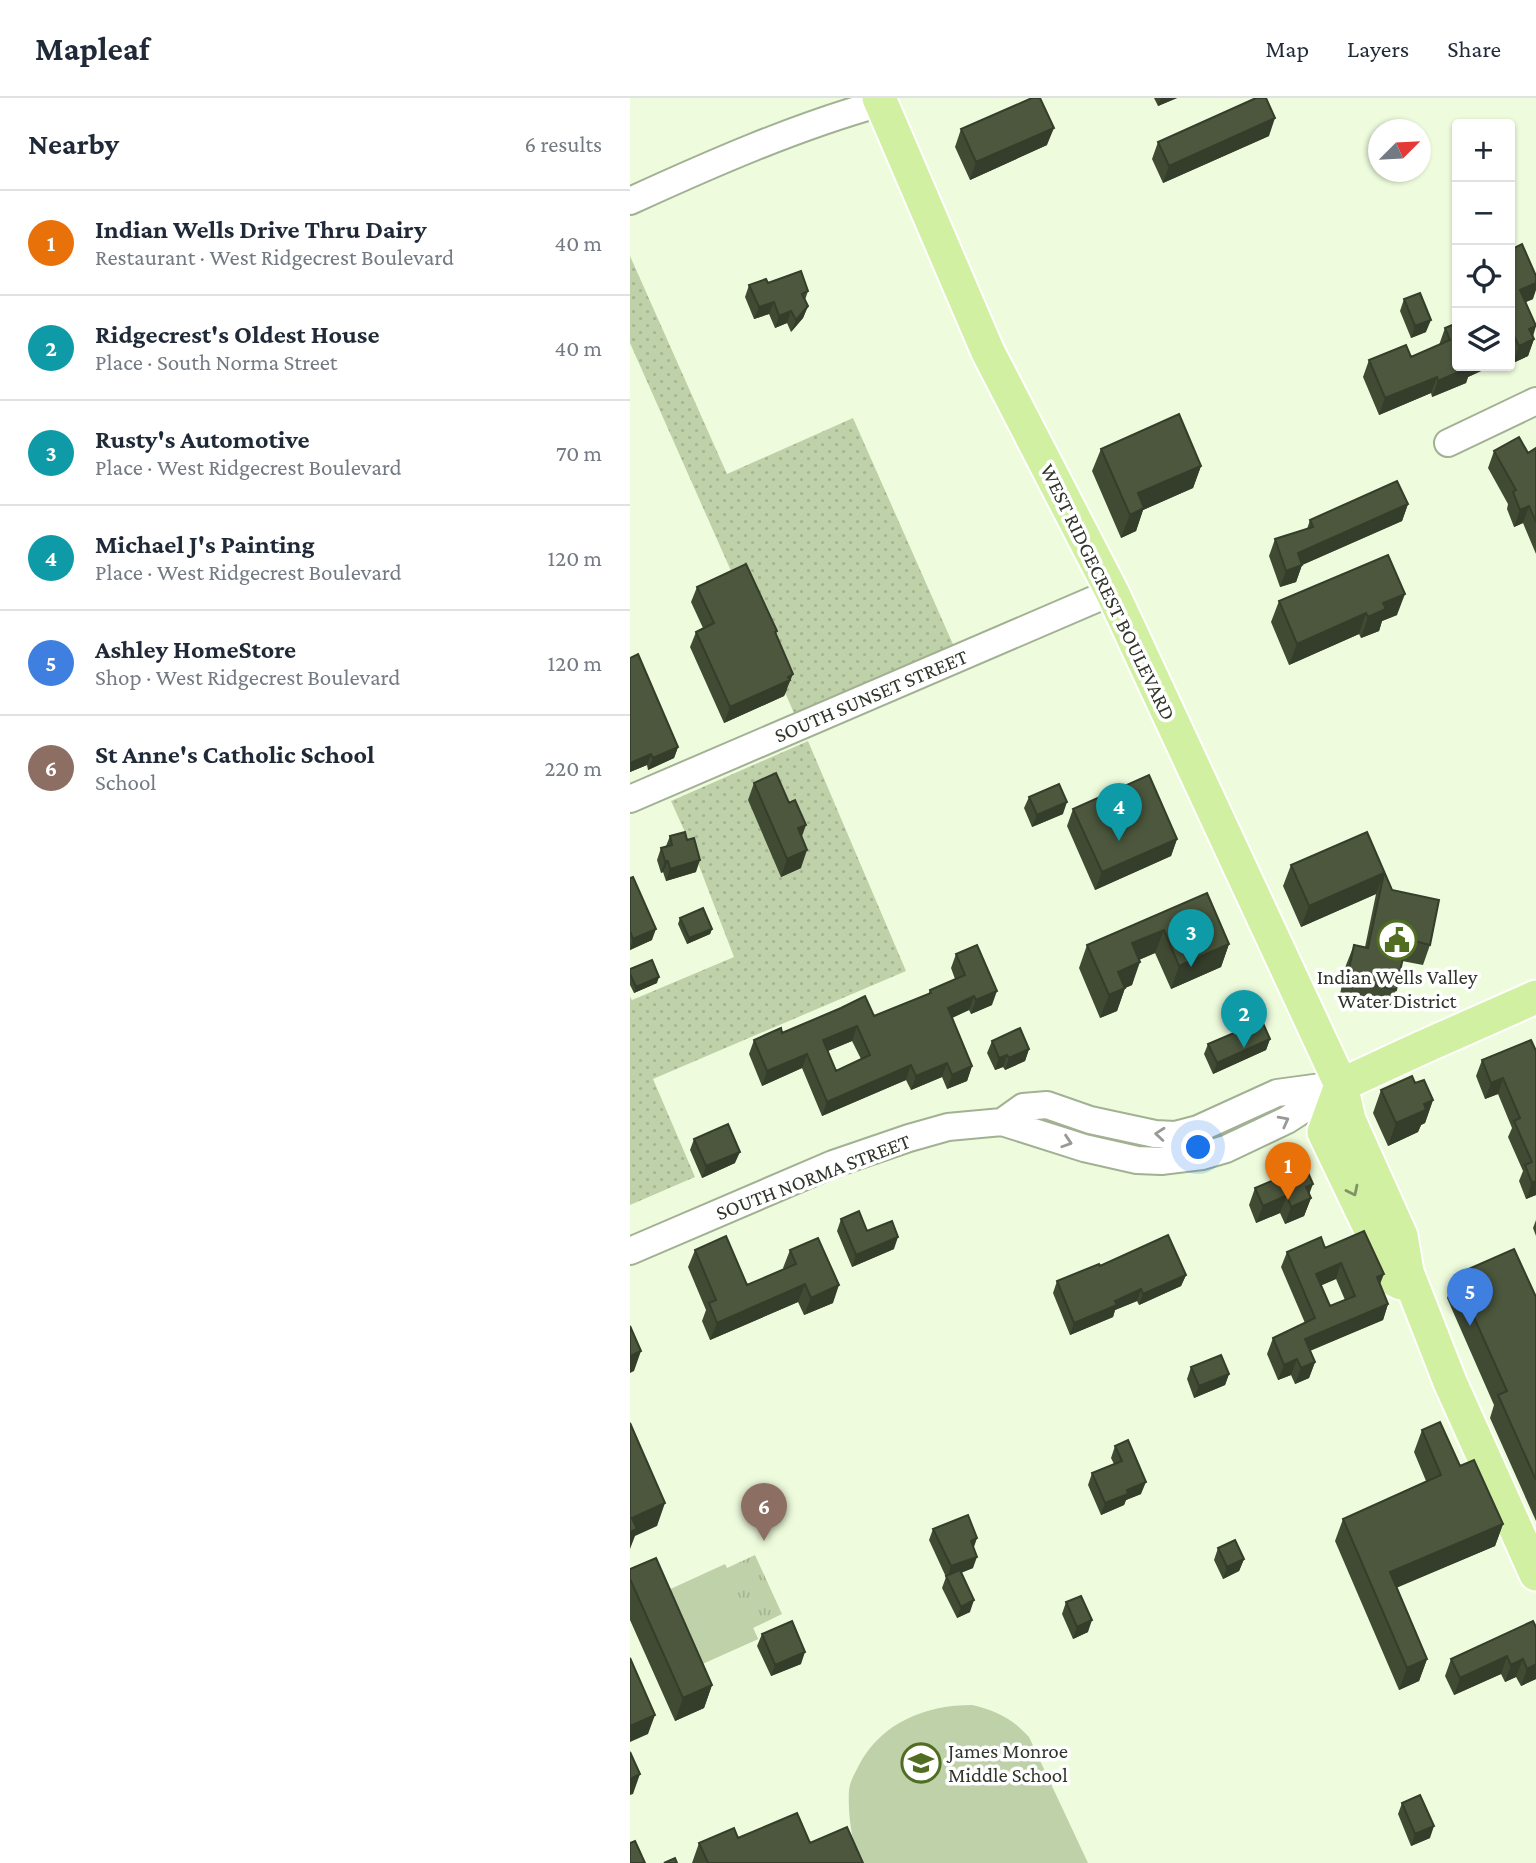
<!DOCTYPE html>
<meta charset="utf-8">
<style>
body{margin:0;font-family:"Crimson Pro",serif;background:#f6f6f7;color:#1f2937}
.controls{position:absolute;right:21px;top:21px;display:grid;overflow:hidden;border-radius:7px;box-shadow:0 2px 5px #0004}
.controls button{width:63px;height:63px;display:grid;place-items:center;padding:0;border:0;border-bottom:2px solid #e0e1e3;background:#fff;color:#1f2937;font:35px sans-serif}
.compass{position:absolute;left:738px;top:21px;width:63px;height:63px;border-radius:50%;background:#fff;box-shadow:0 2px 5px #0004;rotate:66deg}
.you{position:absolute;left:569px;top:1050px;width:24px;height:24px;margin:-18px;border:5px solid #fff;border-radius:50%;background:#1a73e8;box-shadow:0 0 0 10px #1a73e833}
.badge{display:grid;place-items:center;width:46px;height:46px;border-radius:50%;background:#506d21;color:#fff;font-size:23px;font-weight:700}
.pin{position:absolute;translate:-50% -58px;filter:drop-shadow(0 2px 4px #0008)}
.pin::after{content:'';position:absolute;top:37px;width:24px;height:21px;background:inherit;clip-path:polygon(0 0,100% 0,50% 100%)}
.list{margin:0;padding:0;list-style:none}
h2{display:flex;justify-content:space-between;align-items:center;height:91px;margin:0;padding:0 28px;font-size:30px}
h2 small{font-size:23px;font-weight:400;color:#747a83}
.list li{display:grid;grid-template-columns:46px 1fr auto;gap:21px;align-items:center;box-sizing:border-box;height:105px;padding:0 28px;border-top:2px solid #e0e1e3}
.list b{display:block;font-size:26px;white-space:nowrap}
.list p{margin:0;font-size:23px;white-space:nowrap;color:#747a83}
.list em{font-size:23px;font-style:normal;color:#747a83}
.icon{flex:none;width:38px;height:38px;fill:none;stroke:currentColor;stroke-width:2;stroke-linecap:round;stroke-linejoin:round}
.map{position:relative;flex:none;width:906px;height:1765px;overflow:hidden}
header{display:flex;align-items:center;gap:42px;box-sizing:border-box;height:98px;padding:0 35px;background:#fff;border-bottom:2px solid #e0e1e3}
header strong{font-size:33px}
nav{display:flex;gap:38px;margin-inline-start:auto;font-size:24px}
main{display:flex}
aside{flex:1;background:#fff}
.map>svg:first-child{display:block}
.grass{fill:url(#grass-dots)}
.park{fill:url(#park-tufts)}
.garden{fill:#bfd1a9}
.lines{fill:none;stroke-linecap:round;stroke-linejoin:round}
.minor-casing{stroke:#a2b093;stroke-width:30}
.major-casing{stroke:#fff;stroke-width:37}
.minor{stroke:#fff;stroke-width:26}
.major{stroke:#d1f0a1;stroke-width:33}
.wall{fill:#414b34;fill-rule:evenodd}
.shaded-wall{fill:#353d2b}
.building{fill:#4c573d;stroke:#353d2b;stroke-width:2;fill-rule:evenodd}
.oneway{stroke:#989a95}
.oneway2{stroke:#819366}
.labels{text-anchor:middle;dominant-baseline:central;stroke-width:7;stroke-linejoin:round;paint-order:stroke}
.street-label{font-size:21px;fill:#31362b;stroke:#fff}
.poi-label{font-size:21px;fill:#31362b;stroke:#fff}
</style>
<header>
<strong>Mapleaf</strong>
<nav><a>Map</a><a>Layers</a><a>Share</a></nav>
</header>
<main>
<aside>
<h2>Nearby<small>6 results</small></h2>
<ul class="list">
<li><span class="badge" style="background:#e8710a">1</span><div><b>Indian Wells Drive Thru Dairy</b><p>Restaurant · West Ridgecrest Boulevard</p></div><em>40 m</em></li>
<li><span class="badge" style="background:#0f9aa8">2</span><div><b>Ridgecrest's Oldest House</b><p>Place · South Norma Street</p></div><em>40 m</em></li>
<li><span class="badge" style="background:#0f9aa8">3</span><div><b>Rusty's Automotive</b><p>Place · West Ridgecrest Boulevard</p></div><em>70 m</em></li>
<li><span class="badge" style="background:#0f9aa8">4</span><div><b>Michael J's Painting</b><p>Place · West Ridgecrest Boulevard</p></div><em>120 m</em></li>
<li><span class="badge" style="background:#3f7fe0">5</span><div><b>Ashley HomeStore</b><p>Shop · West Ridgecrest Boulevard</p></div><em>120 m</em></li>
<li><span class="badge" style="background:#8d6e63">6</span><div><b>St Anne's Catholic School</b><p>School</p></div><em>220 m</em></li>
</ul>
</aside>
<div class="map">
<svg width="906" height="1765" viewBox="0 0 906 1765">
<defs>
<pattern id="grass-dots" width="8" height="8" patternUnits="userSpaceOnUse" patternTransform="scale(1.75)"><rect width="8" height="8" fill="#bfd1a9"/><path d="M2 2h.1M6 6h.1" fill="none" stroke="#a5b492" stroke-width="1.8" stroke-linecap="round"/></pattern>
<pattern id="park-tufts" width="24" height="20" patternUnits="userSpaceOnUse" patternTransform="scale(1.75)"><rect width="24" height="20" fill="#bfd1a9"/><path d="M3 7l-1-3M5 7V3M7 7l1-3M15 17l-1-3M17 17v-4M19 17l1-3" fill="none" stroke="#a5b492"/></pattern>
</defs>
<rect width="100%" height="100%" fill="#eefcdd"/>
<path class="grass" d="M0,158L97,376L223,320L326,553L168,624L0,245Z
M178,643L276,873L23,981L65,1079L0,1107V899L2,902L104,859L63,752L41,703Z"/>
<path class="park" d="M125,1457L152,1516L123,1530L128,1541L67,1568L34,1494L95,1466L97,1470Z"/>
<path class="garden" d="M95,1467L128,1541L68,1568L35,1494Z
M342,1607C365,1612 383,1621 399,1639L458,1765H232C230,1759 226,1752 224,1745C220,1730 218,1708 219,1692C220,1683 225,1675 229,1667C252,1624 296,1607 342,1607Z"/>
<g class="lines">
<g class="minor-casing">
<path id="minor" d="M0,103C81,66 165,29 251,5
M818,345L906,303
M0,701L482,494
M372,1024L393,1009L417,1007L460,1022L525,1036L545,1037L568,1031L647,995L706,987
M0,1153L203,1066L279,1040L318,1029L372,1024L454,1050L507,1062L531,1063L572,1058L596,1051L657,1022L711,987"/>
</g>
<g class="major-casing">
<path id="major" d="M249,0L358,254L482,494L711,987L719,1022L771,1138L777,1174L820,1284L906,1476
M711,987L694,1034L765,1182L771,1185
M711,987L791,950L906,899"/>
</g>
<use href="#minor" class="minor"/>
<use href="#major" class="major"/>
</g>
<path class="wall" d="M524,0H547L528,8Z
M331,31L417,47L340,82L325,49Z
M639,38L533,85L522,61L528,44Z
M880,152L903,201L896,204L904,241L898,258L883,265L880,259Z
M138,185L178,193L175,202L178,208L173,220L161,234L157,225L145,230L139,216L124,221L115,199L119,187Z
M774,201L796,234L781,240L770,213Z
M827,225V268H853L851,273L838,279L836,285L802,299L801,295L749,317L733,279L739,262L781,259L809,247L815,230Z
M906,350V456L893,425L884,429L877,411L878,406L858,370L864,353L898,355Z
M471,351L571,368L563,390L513,412L506,433L491,440L462,373Z
M778,406L772,423L672,467L666,484L650,489L639,458L645,441L677,431L680,422Z
M67,489L147,533L146,536L157,592L154,598L94,625L60,549L66,534L73,530L61,504Z
M649,503L767,517L752,523L749,533L731,540L729,536L659,567L641,524Z
M0,560L48,649L44,660L18,672L17,667L0,674Z
M124,685L159,705L172,739L171,770L151,779L118,702Z
M399,699L433,716L402,729L394,710Z
M443,711L547,741L541,758L465,792L437,728Z
M737,734L762,792L800,847L793,867L772,863L766,892L759,912L709,901L716,867L724,847L735,849L746,796L671,829L653,788L661,767Z
M40,738L57,742L66,774L36,783L33,774L31,775L27,762L31,750L36,748Z
M0,780L22,842L0,852Z
M577,795L599,846L591,869L541,891L525,855L509,862L502,887L495,890L487,913L470,920L449,870L457,847Z
M50,820L82,831L80,836L57,846L48,826Z
M326,856L362,907L341,916L339,912L322,920L342,968L337,983L317,991L312,979L281,992L276,982L192,1018L172,970L132,988L119,956L124,942L152,935L244,918L298,897L300,892L325,881L321,870ZM222,943L231,961L206,973L198,953Z
M0,871L27,885L4,895L0,887Z
M640,941L636,952L583,976L574,956L578,946Z
M901,942L906,1097L896,1101L889,1083L893,1073L878,1039L882,1030L868,996L855,1001L846,978L852,962Z
M362,943L399,951L395,963L375,972L373,969L365,972L357,955Z
M785,985L803,1002L795,1025L791,1027L788,1034L758,1048L743,1015L751,992Z
M64,1041L105,1065L72,1080L60,1052Z
M649,1068L681,1100L674,1118L655,1126L650,1115L626,1125L619,1107L625,1090L644,1082Z
M211,1121L237,1133L264,1151L222,1169L207,1133Z
M906,1122V1138L903,1130Z
M695,1150L750,1186L758,1206L753,1222L680,1253L685,1264L679,1280L665,1286L661,1277L648,1282L637,1256L643,1240L675,1225L651,1169L657,1154ZM706,1181L715,1202L700,1208L691,1187Z
M65,1152L117,1187L154,1171L153,1170L160,1152L203,1205L174,1217L168,1204L80,1242L72,1223L76,1212L58,1169Z
M470,1168L556,1177L551,1188L509,1207L507,1203L485,1212L483,1219L440,1237L423,1195L427,1183Z
M825,1177L906,1199V1423L860,1320L864,1307L817,1200Z
M561,1269L599,1276L595,1287L564,1300L557,1281Z
M792,1332L830,1368L873,1426L865,1448L767,1489L797,1561L789,1583L769,1592L705,1443L713,1421L796,1383L784,1354Z
M485,1348L511,1396L496,1402L494,1407L471,1417L458,1387L462,1375L484,1366L481,1360Z
M303,1431L344,1450L343,1470L331,1475L340,1514L327,1520L312,1490L316,1479L299,1442Z
M588,1450L614,1461L609,1473L593,1481L584,1462Z
M0,1471L82,1587L74,1610L45,1623L0,1522Z
M436,1504L458,1534L443,1541L432,1516Z
M903,1523L906,1581L891,1588L886,1579L875,1584L871,1576L824,1597L815,1578L821,1561Z
M132,1536L171,1566L141,1578L127,1548Z
M772,1705L800,1740L781,1748L768,1716Z
M108,1740L180,1745L233,1765H62L69,1745Z"/>
<path class="shaded-wall" d="M531,0H547L528,8Z
M645,20L639,38L533,85L539,68Z
M424,30L417,47L340,82L346,64Z
M906,185V192L903,201L884,209L890,192Z
M144,204L139,216L124,221L129,209Z
M178,208L173,220L161,234L166,222Z
M161,213L157,225L145,230L149,218Z
M801,222L796,234L781,240L785,228Z
M906,228L902,242L904,241L898,258L883,265L889,248L899,231Z
M839,268H853L851,273L838,279L836,285L802,299L808,283Z
M807,279L801,295L749,317L755,300Z
M571,368L563,390L513,412L506,433L491,440L508,395Z
M778,406L772,423L672,467L666,484L650,489L656,473L668,455Z
M899,408L893,425L884,429L890,412Z
M775,496L767,517L752,523L749,533L731,540L738,519L753,505Z
M736,515L729,536L659,567L667,546Z
M163,576L154,598L94,625L100,609Z
M48,649L44,660L18,672L23,660Z
M21,656L17,667L0,674V665Z
M437,704L433,716L402,729L407,717Z
M176,727L170,744L168,730Z
M547,741L541,758L465,792L472,774Z
M177,752L171,770L151,779L157,761Z
M70,762L66,774L36,783L40,771Z
M35,763H38L33,774L31,775Z
M754,775L746,796L671,829L679,808Z
M26,831L22,842L0,852L3,841Z
M82,831L80,836L57,846L59,840Z
M534,832L525,855L494,868L502,845Z
M599,846L591,869L541,891L549,868Z
M510,864L502,887L484,895L495,890L487,913L470,920L488,874Z
M29,879L27,885L4,895L6,889Z
M367,893L362,907L341,916L346,902Z
M344,898L339,912L313,924L318,910Z
M227,928L222,943L188,957L193,942Z
M640,941L636,952L583,976L587,965Z
M399,951L395,963L375,972L379,960Z
M177,956L172,970L132,988L137,973Z
M377,957L373,969L365,972L369,960Z
M317,965L312,979L281,992L286,978Z
M281,967L276,982L192,1018L197,1004Z
M342,968L337,983L317,991L322,977Z
M873,980L868,996L855,1001L861,985Z
M803,1002L795,1025L791,1027L788,1034L758,1048L766,1025L794,1006Z
M110,1054L105,1065L72,1080L76,1068Z
M906,1083V1097L896,1101L902,1085Z
M683,1086L677,1102L681,1100L674,1118L655,1126L661,1109L676,1089Z
M657,1097L650,1115L626,1125L633,1108Z
M268,1139L264,1151L222,1169L226,1157Z
M711,1165L706,1181L681,1192L686,1176Z
M754,1176L748,1191L747,1179Z
M556,1177L551,1188L509,1207L513,1196Z
M175,1186L168,1204L80,1242L87,1225Z
M209,1187L203,1205L174,1217L181,1200Z
M511,1191L507,1203L485,1212L483,1219L440,1237L444,1225L485,1203Z
M758,1206L753,1222L669,1257L675,1241Z
M11,1253L4,1273L0,1275V1258Z
M667,1261L661,1277L648,1282L654,1267Z
M685,1264L679,1280L665,1286L671,1270Z
M599,1276L595,1287L564,1300L569,1288Z
M516,1384L511,1396L496,1402L494,1407L471,1417L475,1405L497,1392Z
M35,1405L27,1428L5,1438L0,1451V1426L2,1420Z
M873,1426L865,1448L752,1496L760,1474Z
M347,1440L343,1452L341,1443Z
M347,1459L343,1470L317,1480L321,1468Z
M614,1461L609,1473L593,1481L597,1469Z
M344,1502L340,1514L327,1520L331,1509Z
M462,1522L458,1534L443,1541L447,1529Z
M175,1554L171,1566L141,1578L145,1567Z
M877,1558L871,1576L824,1597L830,1580Z
M797,1561L789,1583L769,1592L777,1570Z
M893,1561L886,1579L875,1584L881,1567Z
M906,1566V1581L891,1588L897,1571Z
M82,1587L74,1610L45,1623L53,1600Z
M25,1617L18,1636L0,1644V1628Z
M10,1676L3,1696L0,1697V1681Z
M804,1728L800,1740L781,1748L785,1736Z"/>
<path class="building" d="M402,0H410L424,30L346,64L331,31Z
M626,0H636L645,20L539,68L528,44Z
M892,146L906,178V185L890,192L906,228L899,231L904,241L889,248L883,236L880,238V180L882,179L880,174V152Z
M171,173L178,193L172,196L178,208L166,222L161,213L149,218L144,204L129,209L119,187L136,181L138,185Z
M790,195L801,222L785,228L774,201Z
M827,225V268H842L808,283L807,279L755,300L739,262L776,247L781,259L820,242L815,230Z
M549,316L571,368L508,395L514,410L500,417L471,351Z
M889,339L898,355L906,350V424L899,408L890,412L883,394L886,392L864,353Z
M767,383L778,406L668,455L672,467L656,473L645,441L683,429L680,422Z
M758,457L775,496L753,505L756,511L738,519L736,515L667,546L649,503Z
M116,466L147,533L145,534L163,576L158,579L160,582L100,609L66,534L84,525L67,489Z
M8,556L48,649L23,660L21,656L0,665V560Z
M146,675L159,705L165,702L176,727L168,730L177,752L157,761L124,685Z
M519,677L547,741L472,774L443,711Z
M429,686L437,704L407,717L399,699Z
M55,734L57,742L64,740L70,762L40,771L38,763H35L31,750L42,747L40,738Z
M737,734L762,792L809,802L800,847L777,841L766,892L717,881L724,847L738,850L754,775L679,808L661,767Z
M3,779L26,831L3,841L0,833V780Z
M577,795L599,846L549,868L534,832L502,845L510,864L488,874L495,890L479,897L457,847Z
M73,810L82,831L59,840L50,820Z
M347,847L367,893L346,902L344,898L318,910L342,968L322,977L317,965L286,978L281,967L197,1004L177,956L137,973L124,942L151,930L152,935L211,910L235,898L244,918L301,895L300,892L335,877L326,856ZM227,928L240,957L206,973L193,942Z
M22,862L29,879L6,889L0,876V871Z
M632,923L640,941L587,965L578,946Z
M390,930L399,951L379,960L377,957L369,960L362,943Z
M901,942L906,953V1083L902,1085L895,1067L902,1064L884,1023L890,1020L873,980L861,985L852,962Z
M782,978L785,985L794,982L803,1002L794,1006L796,1012L766,1025L751,992Z
M98,1026L110,1054L76,1068L64,1041Z
M665,1062L669,1072L676,1070L683,1086L676,1089L681,1100L661,1109L657,1097L633,1108L625,1090L653,1078L649,1068Z
M229,1113L237,1133L262,1123L268,1139L226,1157L211,1121Z
M734,1133L754,1176L747,1179L758,1206L675,1241L685,1264L671,1270L667,1261L654,1267L643,1240L685,1220L657,1154L691,1139L695,1150ZM711,1165L725,1198L700,1208L686,1176Z
M538,1137L556,1177L513,1196L511,1191L485,1203L487,1207L444,1225L427,1183L469,1166L470,1168Z
M96,1138L117,1187L166,1166L160,1152L188,1140L209,1187L181,1200L175,1186L87,1225L79,1205L86,1202L65,1152Z
M884,1151L906,1199V1382L868,1297L877,1293L825,1177Z
M0,1228L11,1253L0,1258Z
M591,1257L599,1276L569,1288L561,1269Z
M810,1324L830,1368L844,1362L873,1426L760,1474L797,1561L777,1570L713,1421L811,1377L792,1332Z
M0,1325L35,1405L2,1420L7,1431L0,1434Z
M498,1342L516,1384L497,1392L498,1396L475,1405L462,1375L492,1363L485,1348Z
M338,1417L347,1440L341,1443L347,1459L321,1468L303,1431Z
M605,1442L614,1461L597,1469L588,1450Z
M26,1460L82,1587L53,1600L0,1481V1471Z
M330,1472L344,1502L331,1509L316,1478Z
M451,1498L462,1522L447,1529L436,1504Z
M162,1523L175,1554L145,1567L132,1536Z
M903,1523L906,1529V1566L897,1571L893,1561L881,1567L877,1558L830,1580L821,1561Z
M0,1560L25,1617L0,1628Z
M0,1654L10,1676L0,1681Z
M790,1697L804,1728L785,1736L772,1705Z
M167,1715L180,1745L217,1729L233,1765H78L69,1745L104,1730L108,1740Z
M5,1743L15,1765H0V1745Z
M45,1760L47,1765H34Z"/>
<defs><path id="oneway-chevron" d="M-2-3.5L2.5 0L-2 3.5" fill="none" stroke-width="1.6" stroke-linecap="round" stroke-linejoin="round" transform="scale(1.75)"/></defs>
<g class="oneway">
<use href="#oneway-chevron" transform="translate(654 1023) rotate(-28)"/>
<use href="#oneway-chevron" transform="translate(530 1036) rotate(-175)"/>
<use href="#oneway-chevron" transform="translate(437 1044) rotate(18)"/>
</g>
<use class="oneway2" href="#oneway-chevron" transform="translate(723 1093) rotate(64)"/>
<defs>
<g id="civic-ring" transform="scale(2.0125)"><circle r="9.5" fill="#fff" stroke="#506d21" stroke-width="1.5"/><path d="M-.6-6.5H3V-4.5H.6V-3L4-1V1h2V6H-6V1h2V-1L-.6-3ZM-1.2 2.5V6h2.4V2.5Z" fill="#506d21"/></g>
<g id="school-ring" transform="scale(2.0125)"><circle r="9.5" fill="#fff" stroke="#506d21" stroke-width="1.5"/><path d="M0-5L7-2L0 1L-7-2ZM-4 1L0 2.5L4 1V4Q0 6-4 4Z" fill="#506d21"/></g>
</defs>
<g fill-rule="evenodd">
<use href="#civic-ring" x="767" y="842"/>
<use href="#school-ring" x="291" y="1665"/>
</g>
<g class="labels">
<g class="street-label">
<text transform="translate(478 494) rotate(64)">WEST RIDGECREST BOULEVARD</text>
<text transform="translate(241 598) rotate(-23)">SOUTH SUNSET STREET</text>
<text transform="translate(183 1079) rotate(-21)">SOUTH NORMA STREET</text>
</g>
<g class="poi-label">
<text x="767" y="879">Indian Wells Valley<tspan x="767" dy="24">Water District</tspan></text>
<text x="318" y="1653" text-anchor="start">James Monroe<tspan x="318" dy="24">Middle School</tspan></text>
</g>
</g>
</svg>
<div class="controls">
<button>+</button>
<button>−</button>
<button><svg class="icon" aria-label="locate" viewBox="0 0 24 24"><circle cx="12" cy="12" r="6"/><path d="M12 2v4M12 18v4M2 12h4M18 12h4"/></svg></button>
<button><svg class="icon" aria-label="layers" viewBox="0 0 24 24"><path d="M12 4l9 5-9 5-9-5zM3 14l9 5 9-5"/></svg></button>
</div>
<svg class="compass" viewBox="-18 -18 36 36"><path d="M0-13l5 13h-10z" fill="#e53935"/><path d="M0 13l5-13h-10z" fill="#747a83"/></svg>
<div class="you"></div>
<div class="pin badge" style="left:658px;top:1102px;background:#e8710a">1</div>
<div class="pin badge" style="left:614px;top:950px;background:#0f9aa8">2</div>
<div class="pin badge" style="left:561px;top:869px;background:#0f9aa8">3</div>
<div class="pin badge" style="left:489px;top:743px;background:#0f9aa8">4</div>
<div class="pin badge" style="left:840px;top:1228px;background:#3f7fe0">5</div>
<div class="pin badge" style="left:134px;top:1443px;background:#8d6e63">6</div>
</div>
</main>
